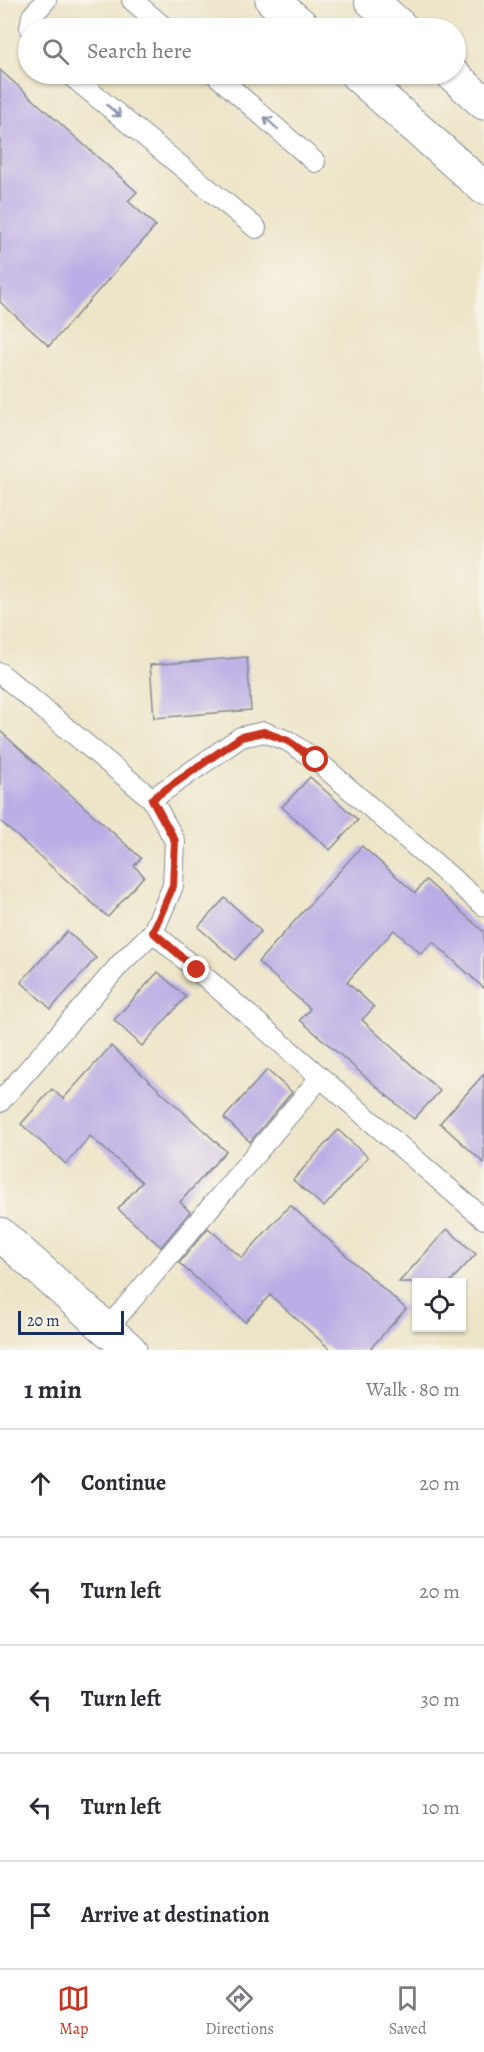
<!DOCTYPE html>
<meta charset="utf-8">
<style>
body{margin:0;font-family:Alegreya,serif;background:#f2f2f3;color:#2b2b33}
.controls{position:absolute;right:18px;bottom:18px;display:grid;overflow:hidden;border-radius:0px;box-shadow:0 2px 4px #0004}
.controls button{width:54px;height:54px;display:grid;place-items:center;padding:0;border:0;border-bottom:2px solid #e1e1e2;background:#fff;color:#2b2b33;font:30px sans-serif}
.scale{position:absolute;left:18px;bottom:15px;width:106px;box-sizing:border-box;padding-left:6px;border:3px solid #1b2f5e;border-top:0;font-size:16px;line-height:21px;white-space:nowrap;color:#1b2f5e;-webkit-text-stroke:4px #f7f3e8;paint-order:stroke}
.stop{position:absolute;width:18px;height:18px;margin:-14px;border:4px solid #c8321e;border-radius:50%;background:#fff}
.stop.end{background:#c8321e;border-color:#fff;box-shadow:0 2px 6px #0008}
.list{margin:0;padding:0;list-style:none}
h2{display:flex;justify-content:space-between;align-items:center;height:78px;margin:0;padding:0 24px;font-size:26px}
h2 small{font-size:20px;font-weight:400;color:#7c7c81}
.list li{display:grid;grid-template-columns:39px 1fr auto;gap:18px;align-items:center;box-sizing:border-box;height:108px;padding:0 24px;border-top:2px solid #e1e1e2}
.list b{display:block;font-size:22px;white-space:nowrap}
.list em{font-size:20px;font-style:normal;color:#7c7c81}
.icon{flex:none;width:33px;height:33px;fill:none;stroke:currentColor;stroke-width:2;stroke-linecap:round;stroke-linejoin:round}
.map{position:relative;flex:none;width:484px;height:1350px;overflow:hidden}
.search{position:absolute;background:#fff;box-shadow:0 2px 4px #0004;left:18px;right:18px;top:18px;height:66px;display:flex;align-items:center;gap:15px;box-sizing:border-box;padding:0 21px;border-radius:33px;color:#7c7c81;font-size:22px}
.sheet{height:618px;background:#fff}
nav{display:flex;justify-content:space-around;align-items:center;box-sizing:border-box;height:84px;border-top:2px solid #e1e1e2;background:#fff;font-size:16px;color:#7c7c81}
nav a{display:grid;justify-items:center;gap:3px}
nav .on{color:#c8321e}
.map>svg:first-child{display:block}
.building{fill:#bbade5}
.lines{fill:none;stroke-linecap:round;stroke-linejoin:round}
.service-casing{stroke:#848a93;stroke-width:22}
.minor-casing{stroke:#848a93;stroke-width:35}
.primary-casing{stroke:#848a93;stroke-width:35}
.service{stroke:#fff;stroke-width:20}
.minor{stroke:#fff;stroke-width:33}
.primary{stroke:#fff;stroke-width:33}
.oneway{stroke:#8d97ae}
.route{stroke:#c8321e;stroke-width:8}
</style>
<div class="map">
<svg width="484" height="1350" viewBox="0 0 484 1350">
<rect width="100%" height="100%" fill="#f7f3e8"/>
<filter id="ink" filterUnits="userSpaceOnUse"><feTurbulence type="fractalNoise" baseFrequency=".0167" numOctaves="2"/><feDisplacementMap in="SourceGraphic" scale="12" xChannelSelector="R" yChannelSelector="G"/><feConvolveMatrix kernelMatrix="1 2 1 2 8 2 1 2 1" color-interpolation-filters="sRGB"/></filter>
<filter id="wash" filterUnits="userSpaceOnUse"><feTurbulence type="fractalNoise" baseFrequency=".008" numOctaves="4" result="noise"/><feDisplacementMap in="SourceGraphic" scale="24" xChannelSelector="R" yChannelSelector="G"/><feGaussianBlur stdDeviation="1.35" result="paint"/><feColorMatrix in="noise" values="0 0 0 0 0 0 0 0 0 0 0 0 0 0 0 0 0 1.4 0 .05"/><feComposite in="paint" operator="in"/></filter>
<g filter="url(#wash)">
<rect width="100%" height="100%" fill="#ede5c8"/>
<g id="blocks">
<path class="building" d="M0,70L137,192L128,201L156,226L49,346L0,302Z
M247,657L251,710L154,718L150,665Z
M0,731L141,858L134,866L144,876L108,917L0,821Z
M310,777L358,820L330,850L282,807Z
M362,846L415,893L426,880L484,932V988L433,942L421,954L394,930L347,982L374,1007L362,1020L440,1091L414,1119L300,1020L310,1009L258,962Z
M225,898L261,931L235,960L198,927Z
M67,931L96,958L51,1009L21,982Z
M158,972L186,997L142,1046L114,1020Z
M111,1046L226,1151L180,1202L190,1212L161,1247L118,1209L142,1182L90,1136L66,1164L21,1124L52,1089L63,1099Z
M267,1070L292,1092L250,1142L224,1118Z
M484,1074V1163L440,1123Z
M338,1130L368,1157L324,1207L293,1180Z
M290,1205L406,1309L369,1350H331L270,1295L245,1322L179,1263L208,1228L242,1258Z
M447,1229L476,1254L450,1282H399Z"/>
</g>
</g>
<g filter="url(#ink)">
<use href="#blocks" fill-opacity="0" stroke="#848a93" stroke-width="1.5"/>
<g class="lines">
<g class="service-casing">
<path id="service" d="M132,0L165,28
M30,28L32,16L46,0
M69,74L256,228
M215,74L315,162
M0,673L152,799L241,737L264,732L288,741L316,760L484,906
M152,799L175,841L173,886L153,932
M0,1102L122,962L153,932L484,1219
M107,1329L320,1078"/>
</g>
<g class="minor-casing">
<path id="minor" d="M272,0L305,28
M356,74L484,188
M0,1234L130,1350"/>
</g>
<g class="primary-casing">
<path id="primary" d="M371,0L402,28
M452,74L484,103"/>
</g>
<use href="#service" class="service"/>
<use href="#minor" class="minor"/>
<use href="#primary" class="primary"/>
</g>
<defs><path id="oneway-shaft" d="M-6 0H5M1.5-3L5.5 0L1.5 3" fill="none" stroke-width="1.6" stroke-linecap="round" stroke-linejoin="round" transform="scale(1.5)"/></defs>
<g class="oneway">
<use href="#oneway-shaft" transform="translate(114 111) rotate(40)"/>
<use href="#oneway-shaft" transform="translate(271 123) rotate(-138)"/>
</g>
</g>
<g class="lines" filter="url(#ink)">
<path class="route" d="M197,970L153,932L173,886L175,841L152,799L241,737L264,732L288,741L316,760"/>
</g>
</svg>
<div class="controls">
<button><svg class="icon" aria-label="locate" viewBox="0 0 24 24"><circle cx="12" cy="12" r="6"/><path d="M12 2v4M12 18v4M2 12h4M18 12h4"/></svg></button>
</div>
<div class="scale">20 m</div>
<div class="stop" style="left:316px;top:760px"></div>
<div class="stop end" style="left:197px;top:970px"></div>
<div class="search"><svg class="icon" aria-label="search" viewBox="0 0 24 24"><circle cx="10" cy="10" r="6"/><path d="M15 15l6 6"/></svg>Search here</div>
</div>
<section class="sheet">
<h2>1 min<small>Walk · 80 m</small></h2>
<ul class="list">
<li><svg class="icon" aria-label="ahead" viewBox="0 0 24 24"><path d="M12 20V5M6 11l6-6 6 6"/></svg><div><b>Continue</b></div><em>20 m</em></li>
<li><svg class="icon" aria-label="left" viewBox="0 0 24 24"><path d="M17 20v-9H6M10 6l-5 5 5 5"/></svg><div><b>Turn left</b></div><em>20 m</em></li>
<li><svg class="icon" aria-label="left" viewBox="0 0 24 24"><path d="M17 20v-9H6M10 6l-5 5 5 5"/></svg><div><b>Turn left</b></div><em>30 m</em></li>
<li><svg class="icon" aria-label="left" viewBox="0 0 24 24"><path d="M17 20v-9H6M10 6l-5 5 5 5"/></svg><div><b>Turn left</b></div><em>10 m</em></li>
<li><svg class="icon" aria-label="arrive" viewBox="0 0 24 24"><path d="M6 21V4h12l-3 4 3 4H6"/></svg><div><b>Arrive at destination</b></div></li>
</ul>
</section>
<nav>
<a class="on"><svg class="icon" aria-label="map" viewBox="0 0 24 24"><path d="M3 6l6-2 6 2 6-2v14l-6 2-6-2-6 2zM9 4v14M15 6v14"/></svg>Map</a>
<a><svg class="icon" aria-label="directions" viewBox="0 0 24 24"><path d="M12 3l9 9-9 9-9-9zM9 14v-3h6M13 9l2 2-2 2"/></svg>Directions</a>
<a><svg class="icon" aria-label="saved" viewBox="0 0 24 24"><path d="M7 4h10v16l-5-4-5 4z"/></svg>Saved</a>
</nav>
